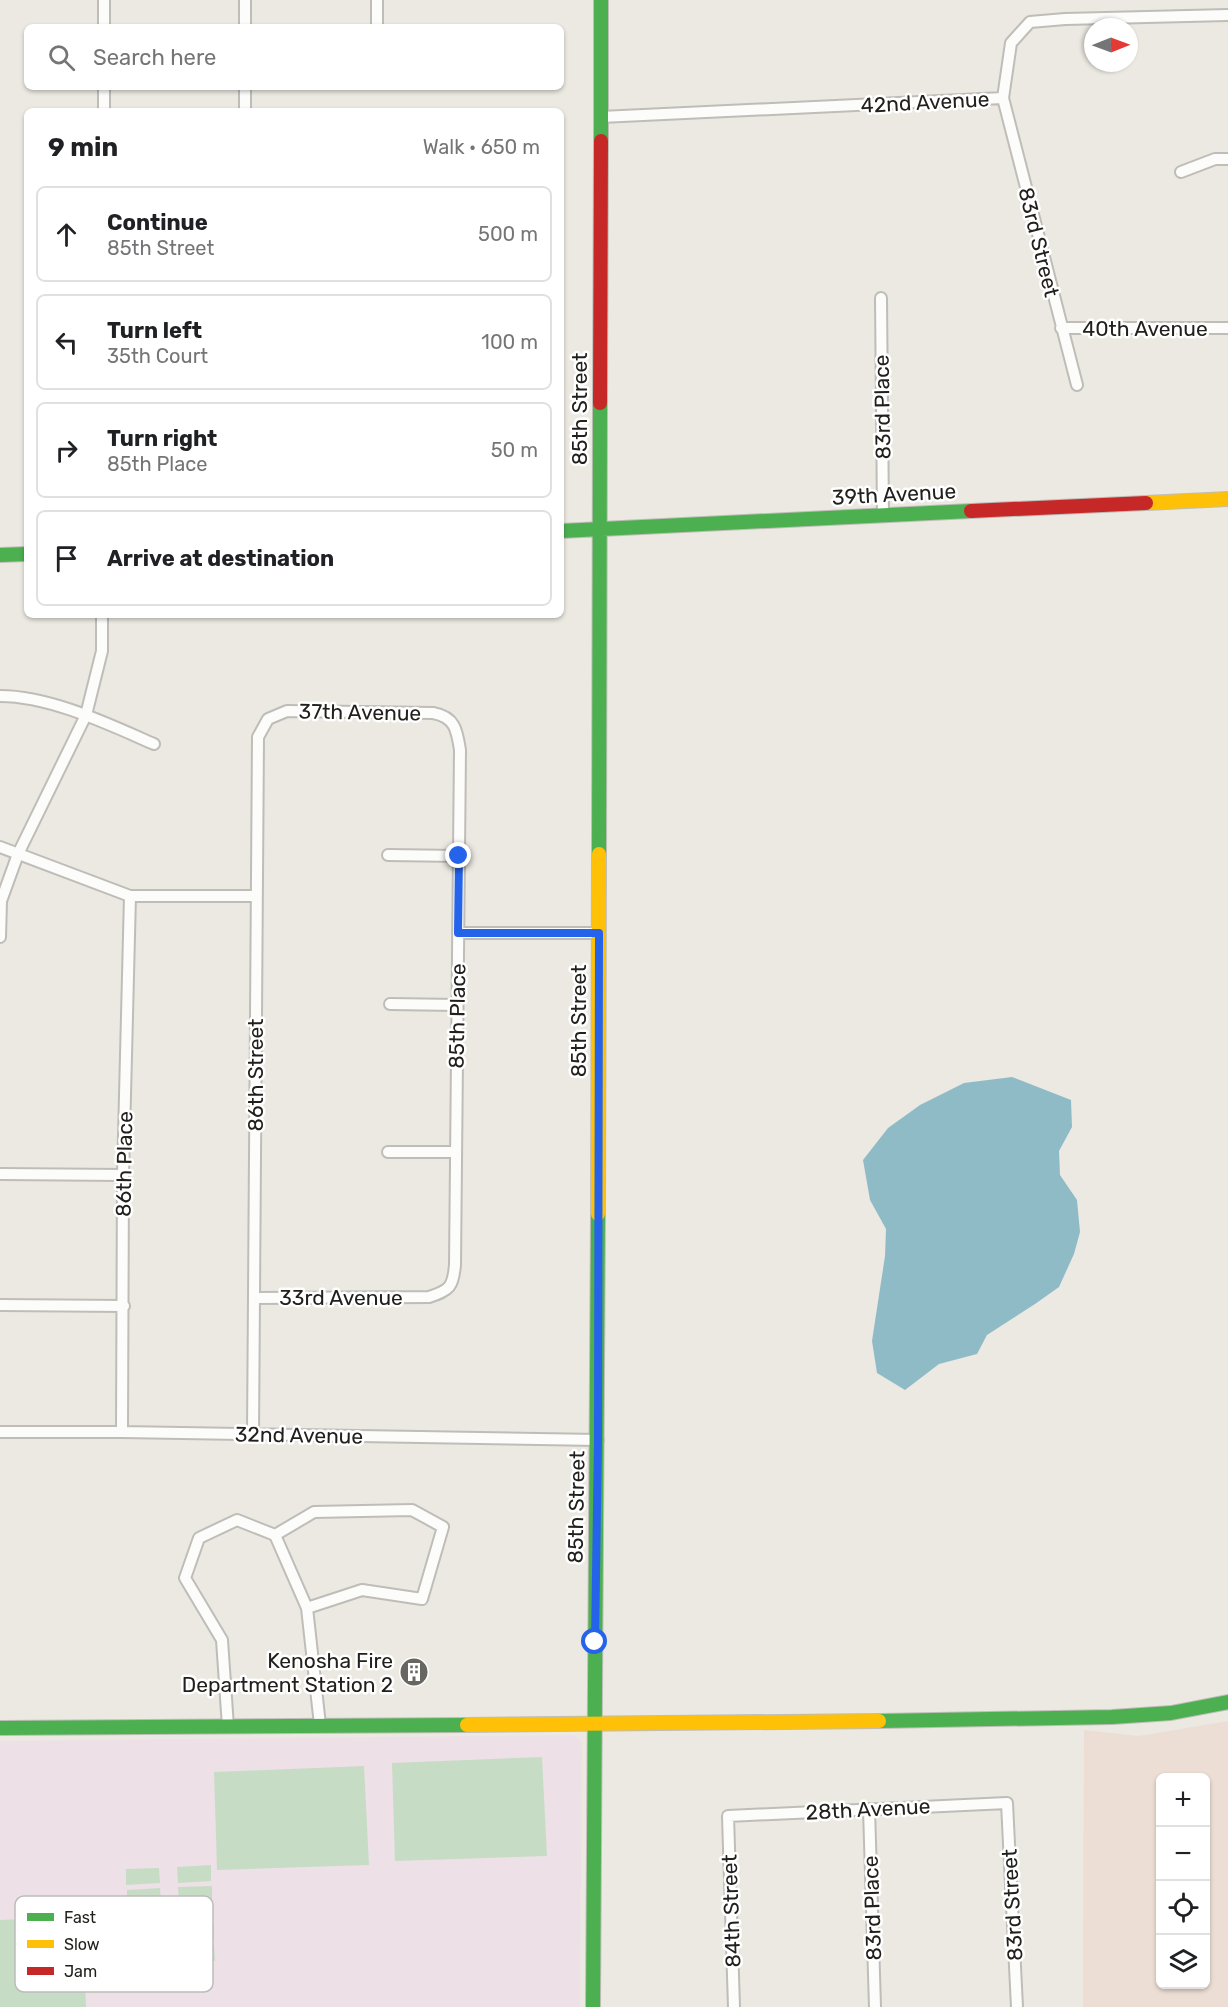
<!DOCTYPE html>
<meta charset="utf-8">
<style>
body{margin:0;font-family:Rubik,sans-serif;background:#f2f2f2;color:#202124}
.controls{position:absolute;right:18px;bottom:18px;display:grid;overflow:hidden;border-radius:9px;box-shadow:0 2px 4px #0004}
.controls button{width:54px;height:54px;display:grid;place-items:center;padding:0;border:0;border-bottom:2px solid #e0e0e0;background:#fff;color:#202124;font:30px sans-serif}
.compass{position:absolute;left:1084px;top:18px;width:54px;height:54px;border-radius:50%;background:#fff;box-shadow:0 2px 4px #0004;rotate:89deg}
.stop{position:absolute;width:18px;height:18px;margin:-14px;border:4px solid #2563eb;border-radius:50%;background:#fff}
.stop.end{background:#2563eb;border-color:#fff;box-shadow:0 2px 6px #0008}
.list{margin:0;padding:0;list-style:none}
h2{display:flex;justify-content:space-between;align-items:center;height:78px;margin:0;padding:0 24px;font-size:26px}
h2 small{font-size:20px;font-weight:400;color:#757577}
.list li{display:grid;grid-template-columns:39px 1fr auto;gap:18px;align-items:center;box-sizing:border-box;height:96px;margin:0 12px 12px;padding:0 12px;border:2px solid #e0e0e0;border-radius:9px}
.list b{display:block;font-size:22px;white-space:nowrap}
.list p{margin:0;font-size:20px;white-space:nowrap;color:#757577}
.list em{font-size:20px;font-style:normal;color:#757577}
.icon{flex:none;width:33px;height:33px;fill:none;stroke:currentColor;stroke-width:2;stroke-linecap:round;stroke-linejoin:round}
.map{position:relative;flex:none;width:1228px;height:2007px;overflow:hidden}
.search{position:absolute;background:#fff;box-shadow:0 2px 4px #0004;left:24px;top:24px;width:540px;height:66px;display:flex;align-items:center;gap:15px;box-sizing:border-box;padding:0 21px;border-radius:9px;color:#757577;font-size:22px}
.panel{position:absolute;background:#fff;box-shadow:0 2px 4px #0004;left:24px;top:108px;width:540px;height:510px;border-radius:9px}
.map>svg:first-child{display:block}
.commercial{fill:#ecded4;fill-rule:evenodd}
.education{fill:#ede1e7}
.green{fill:#c7dcc5}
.water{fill:#8fbbc7}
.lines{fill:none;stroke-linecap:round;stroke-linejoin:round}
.street-casing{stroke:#bfbdb8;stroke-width:14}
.fast-casing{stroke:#bfbdb8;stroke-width:16}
.slow-casing{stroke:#bfbdb8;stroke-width:16}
.jam-casing{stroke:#bfbdb8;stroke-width:16}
.street{stroke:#fcfcfb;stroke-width:10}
.fast{stroke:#4caf50;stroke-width:14}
.slow{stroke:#ffc107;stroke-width:14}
.jam{stroke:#c62828;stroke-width:14}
.route{stroke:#2563eb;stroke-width:8}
.labels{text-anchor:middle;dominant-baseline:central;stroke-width:5;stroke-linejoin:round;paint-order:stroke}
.street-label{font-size:21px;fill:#21201c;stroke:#fff}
.poi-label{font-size:21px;fill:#21201c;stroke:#fff;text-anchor:end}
.key{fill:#fff;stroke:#bcbcbb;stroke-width:1.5}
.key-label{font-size:16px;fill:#21201c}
</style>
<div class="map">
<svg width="1228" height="2007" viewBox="0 0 1228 2007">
<rect width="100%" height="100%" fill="#ece9e2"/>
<path class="commercial" d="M1228,1721V2007H1083L1084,1730L1139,1736ZM1160,1778H1206V1984H1160Z"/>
<path class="education" d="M574,1735L581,1741L582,1748L580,2007H0V1741Z"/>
<path class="green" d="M542,1757L547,1856L395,1861L392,1763Z
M364,1766L369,1865L217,1870L214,1772Z
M211,1865V1881L178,1883L177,1867Z
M159,1868L160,1883L126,1885V1869Z
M212,1886V1902L179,1903L178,1887Z
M160,1888L161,1904L127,1906V1890Z
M67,1917L83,1931L86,2007H0V1920Z
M214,1924V1940L181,1942L180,1926Z
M214,1945L215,1961L182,1962L181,1946Z"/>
<path class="water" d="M1012,1077L1071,1100L1072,1127L1059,1151L1060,1175L1077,1200L1080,1232L1074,1254L1059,1287L1035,1304L987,1335L977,1354L939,1364L905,1390L877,1373L872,1341L885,1256L886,1229L870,1200L863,1160L888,1128L920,1105L964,1083Z"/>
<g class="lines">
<g class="street-casing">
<path id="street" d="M104,27V0
M245,27V0
M377,27V0
M104,111V87
M245,111V87
M601,117L1003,98
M1181,172L1215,159H1228
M881,298L883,516
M1061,328H1228
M1077,385L1003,98L1011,43L1030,22L1065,19L1228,15
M0,696C50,696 108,724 154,744
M0,847L130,896H255
M388,855L459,856
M458,933H599
M0,937L1,901L18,854L86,715L102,651V615
M390,1004L457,1005
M388,1152H456
M0,1174L123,1175
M0,1305L124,1306
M0,1432H122L598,1440
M122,1432L123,1175L130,896
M253,1435C254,1202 255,969 258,737L268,719L287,711L433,713C455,717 457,730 460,750L455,1265C453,1287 450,1290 429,1297L254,1298
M275,1535L307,1608L320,1725
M228,1727L222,1640L185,1578L199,1538L237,1520L275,1535L314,1512L412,1510L443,1527L422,1599L362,1590L307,1608
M869,1809L875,2007
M734,2007L728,1816L1007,1803L1017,2007"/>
</g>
<g class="fast-casing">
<path id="fast" d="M601,141V0
M561,531L971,511
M0,555L27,554
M599,854L600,403
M879,1721L1112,1717L1171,1713L1228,1702
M0,1728L467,1725
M593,2007L598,1214"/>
</g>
<g class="slow-casing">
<path id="slow" d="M1146,503L1228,499
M598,1214L599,854
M467,1725L879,1721"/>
</g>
<g class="jam-casing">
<path id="jam" d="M600,403L601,141
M971,511L1146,503"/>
</g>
<use href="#street" class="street"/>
<use href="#fast" class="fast"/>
<use href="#slow" class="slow"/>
<use href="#jam" class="jam"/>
</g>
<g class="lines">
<path class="route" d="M459,856L458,933H599L598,1440L595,1642"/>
</g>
<defs>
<g id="building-disc" transform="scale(1.5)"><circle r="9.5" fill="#686661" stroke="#fff"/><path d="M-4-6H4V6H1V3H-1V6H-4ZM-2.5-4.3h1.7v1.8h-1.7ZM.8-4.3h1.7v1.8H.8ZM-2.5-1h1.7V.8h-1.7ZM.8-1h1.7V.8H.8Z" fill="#fff"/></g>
</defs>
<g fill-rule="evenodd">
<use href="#building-disc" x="414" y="1672"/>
</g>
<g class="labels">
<g class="street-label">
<text transform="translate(925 102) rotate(-3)">42nd Avenue</text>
<text transform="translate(1039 242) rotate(76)">83rd Street</text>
<text x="1145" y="328">40th Avenue</text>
<text transform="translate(882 407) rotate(-91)">83rd Place</text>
<text transform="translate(579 409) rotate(-90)">85th Street</text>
<text transform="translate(894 494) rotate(-3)">39th Avenue</text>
<text transform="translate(360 712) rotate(1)">37th Avenue</text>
<text transform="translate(457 1016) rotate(-89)">85th Place</text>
<text transform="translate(578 1021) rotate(-90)">85th Street</text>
<text transform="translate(255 1075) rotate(-90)">86th Street</text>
<text transform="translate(124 1164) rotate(-89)">86th Place</text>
<text x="341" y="1297">33rd Avenue</text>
<text transform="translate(299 1435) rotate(1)">32nd Avenue</text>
<text transform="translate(576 1507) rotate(-89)">85th Street</text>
<text transform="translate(868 1809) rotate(-3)">28th Avenue</text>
<text transform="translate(1012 1905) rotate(-93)">83rd Street</text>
<text transform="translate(872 1908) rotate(-92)">83rd Place</text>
<text transform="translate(731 1911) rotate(-92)">84th Street</text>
</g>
<g class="poi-label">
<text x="393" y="1660">Kenosha Fire<tspan x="393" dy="24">Department Station 2</tspan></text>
</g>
</g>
<rect x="15" y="1896" width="198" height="96" rx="9" class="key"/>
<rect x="27" y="1913" width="27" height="8" fill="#4caf50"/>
<rect x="27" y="1940" width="27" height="8" fill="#ffc107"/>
<rect x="27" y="1967" width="27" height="8" fill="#c62828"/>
<g class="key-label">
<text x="64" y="1923">Fast</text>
<text x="64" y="1950">Slow</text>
<text x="64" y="1977">Jam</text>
</g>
</svg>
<div class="controls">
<button>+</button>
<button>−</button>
<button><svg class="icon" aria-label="locate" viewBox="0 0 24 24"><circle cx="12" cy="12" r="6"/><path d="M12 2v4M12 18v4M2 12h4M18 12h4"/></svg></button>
<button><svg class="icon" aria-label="layers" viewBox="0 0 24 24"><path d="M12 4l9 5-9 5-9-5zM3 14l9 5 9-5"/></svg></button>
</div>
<svg class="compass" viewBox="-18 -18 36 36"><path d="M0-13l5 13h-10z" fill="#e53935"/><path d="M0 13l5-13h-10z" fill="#757577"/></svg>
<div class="stop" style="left:595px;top:1642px"></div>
<div class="stop end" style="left:459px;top:856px"></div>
<div class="search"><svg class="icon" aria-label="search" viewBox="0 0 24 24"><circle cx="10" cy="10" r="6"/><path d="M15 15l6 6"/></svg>Search here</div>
<section class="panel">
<h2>9 min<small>Walk · 650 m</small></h2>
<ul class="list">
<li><svg class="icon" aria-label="ahead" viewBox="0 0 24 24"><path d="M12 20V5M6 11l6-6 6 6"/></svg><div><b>Continue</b><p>85th Street</p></div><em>500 m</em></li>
<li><svg class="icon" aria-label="left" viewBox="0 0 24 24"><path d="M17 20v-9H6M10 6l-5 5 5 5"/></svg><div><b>Turn left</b><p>35th Court</p></div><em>100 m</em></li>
<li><svg class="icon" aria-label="right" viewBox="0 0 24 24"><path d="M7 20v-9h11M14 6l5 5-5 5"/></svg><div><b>Turn right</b><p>85th Place</p></div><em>50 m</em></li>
<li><svg class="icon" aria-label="arrive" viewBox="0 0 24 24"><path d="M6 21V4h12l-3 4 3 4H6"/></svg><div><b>Arrive at destination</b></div></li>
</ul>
</section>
</div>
